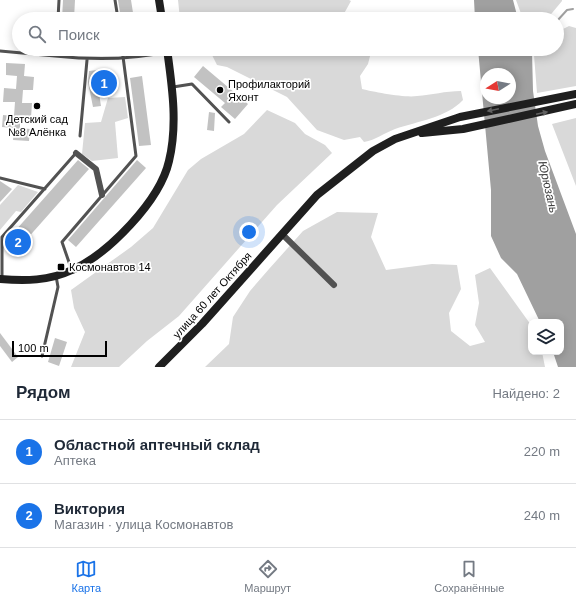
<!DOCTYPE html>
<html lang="ru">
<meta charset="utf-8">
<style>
body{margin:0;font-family:Helvetica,sans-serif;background:#f6f6f7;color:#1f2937}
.controls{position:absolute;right:12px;bottom:12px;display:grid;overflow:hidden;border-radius:8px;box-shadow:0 2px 10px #0003}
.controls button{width:36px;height:36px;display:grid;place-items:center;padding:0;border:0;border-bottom:1px solid #e0e1e3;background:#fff;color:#1f2937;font:20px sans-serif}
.compass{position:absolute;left:480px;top:68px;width:36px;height:36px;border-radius:50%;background:#fff;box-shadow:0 2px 10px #0003;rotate:259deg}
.scale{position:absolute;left:12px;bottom:10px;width:95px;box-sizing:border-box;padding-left:4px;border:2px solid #000;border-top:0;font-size:11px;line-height:14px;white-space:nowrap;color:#000;-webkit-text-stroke:3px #fff;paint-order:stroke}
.you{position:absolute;left:249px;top:232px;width:14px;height:14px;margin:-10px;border:3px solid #fff;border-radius:50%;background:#1a73e8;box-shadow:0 0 0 6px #1a73e833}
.badge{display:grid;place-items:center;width:26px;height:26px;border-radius:50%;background:#1a73e8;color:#fff;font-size:13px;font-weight:700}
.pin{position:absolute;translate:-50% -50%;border:2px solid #fff;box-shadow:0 1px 4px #0006}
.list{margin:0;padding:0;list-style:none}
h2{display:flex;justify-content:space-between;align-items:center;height:52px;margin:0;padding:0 16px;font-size:17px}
h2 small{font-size:13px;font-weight:400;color:#747a83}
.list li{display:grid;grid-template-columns:26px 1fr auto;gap:12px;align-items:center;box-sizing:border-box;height:64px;padding:0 16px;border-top:1px solid #e0e1e3}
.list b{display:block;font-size:15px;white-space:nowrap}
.list p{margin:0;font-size:13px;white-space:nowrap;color:#747a83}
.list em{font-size:13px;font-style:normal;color:#747a83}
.icon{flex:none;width:22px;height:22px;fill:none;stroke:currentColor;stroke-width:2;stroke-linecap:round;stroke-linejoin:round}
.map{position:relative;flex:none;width:576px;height:367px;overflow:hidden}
.search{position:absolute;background:#fff;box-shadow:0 2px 10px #0003;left:12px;right:12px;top:12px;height:44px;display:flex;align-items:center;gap:10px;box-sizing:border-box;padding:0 14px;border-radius:22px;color:#747a83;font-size:15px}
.sheet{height:180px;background:#fff}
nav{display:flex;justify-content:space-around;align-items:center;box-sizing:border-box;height:56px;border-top:1px solid #e0e1e3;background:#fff;font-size:11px;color:#747a83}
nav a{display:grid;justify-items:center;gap:2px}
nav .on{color:#1a73e8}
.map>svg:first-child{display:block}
.green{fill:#d9d9d9}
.water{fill:#a0a0a0;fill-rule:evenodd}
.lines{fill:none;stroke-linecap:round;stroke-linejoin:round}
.stream{stroke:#a0a0a0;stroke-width:2}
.building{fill:#c2c2c2}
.lane{stroke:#525252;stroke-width:3}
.street{stroke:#525252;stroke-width:6}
.secondary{stroke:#1f1f1f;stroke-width:8}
.oneway{fill:#626262}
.poi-dot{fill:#000;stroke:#fff;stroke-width:1.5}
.labels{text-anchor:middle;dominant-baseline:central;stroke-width:3.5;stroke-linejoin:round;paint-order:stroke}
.poi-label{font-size:11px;fill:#000;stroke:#fff;text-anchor:start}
.street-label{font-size:11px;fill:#000;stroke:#fff}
.water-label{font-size:12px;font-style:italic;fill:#414141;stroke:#fff}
</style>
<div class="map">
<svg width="576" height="367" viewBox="0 0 576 367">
<rect width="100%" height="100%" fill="#fff"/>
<path class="green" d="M178,0H349L351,1L341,19H180Z
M516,0H562V1L547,19H523Z
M569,26L576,28V86L537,93L534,55L538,49H557V32Z
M209,49H370L371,52L368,64L360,76L362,89C374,92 405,98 417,96C432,95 445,91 461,91L463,100C446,118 418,121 395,129C384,133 376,140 364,142L360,137L344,140L317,130L287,97L227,67L217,65Z
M125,97L128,118L115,122L118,158L92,161L82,154L85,123L101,122L108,98Z
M267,110L295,123L305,134L325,145L332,153L277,205L179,316L147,341L119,367H71L85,332L74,308L71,290L131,247L153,228L188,170L201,159L244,134Z
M576,118V186L552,124Z
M18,185L38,192L21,212L16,211L0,230V205Z
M337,212L378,213L371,237L386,270L432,264L457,265L461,289L449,313L451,331L470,346L485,342L475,325L479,303L475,275L490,268L531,325V352H542L545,367H205L229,344L233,317L250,291L269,269L303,231Z"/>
<path class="water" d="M474,0H513L518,19H475Z
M478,49H534L532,52L533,91L538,126L545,151L576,234V367H558L553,352H561V322H540L517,274L501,258L491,236V190ZM486,74H510V98H486Z"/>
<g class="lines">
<path class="stream" d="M557,21L567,10L573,9"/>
</g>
<path class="building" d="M63,0H75L74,19H62Z
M118,0H131L134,19H121Z
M6,63L25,64L24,76L34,77L33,90H23L22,103H32L31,118L20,117V128L30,129L29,141L13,140L14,128L2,127L3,115L14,116L15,102H3L4,88L16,89L17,76L6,75Z
M203,66L248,104L235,119L221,107L225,103L194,77Z
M105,69L107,86L98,87L101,106L93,107L88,82L89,71Z
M142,76L151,145L139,146L130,78Z
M209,112L215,113L214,131L207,130Z
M78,160L89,169L18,249L7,240Z
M137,160L146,168L76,247L68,240Z
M0,181L12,189L0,202Z
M0,333L18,357L12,362L0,346Z
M55,338L67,342L59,366L48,362Z"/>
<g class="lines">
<path class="lane" d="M115,0L118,19
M58,19L59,0
M56,49L55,56C92,60 130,60 166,52
M0,51L55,56
M173,87L192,84L229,122
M80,136L87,60
M0,178L45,189
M71,268L62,242L136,156L122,49
M2,278V237L76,153
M42,356L58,287L56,276"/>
<path class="street" d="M76,153L96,169L102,195
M282,234L334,285"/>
<path class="secondary" d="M159,0L162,19
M422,133L463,129L576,104
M0,279C25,281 49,281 72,270C108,254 160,201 169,161C178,124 172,86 167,49
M159,367L202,324L317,195L373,151L395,139L460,117L576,94"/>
</g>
<defs><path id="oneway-solid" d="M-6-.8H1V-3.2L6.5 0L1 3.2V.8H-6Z"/></defs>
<g class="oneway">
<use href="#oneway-solid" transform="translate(493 110) rotate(168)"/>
<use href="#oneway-solid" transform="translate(542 113) rotate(-12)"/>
</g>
<g class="poi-dot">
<circle cx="220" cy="90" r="4"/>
<circle cx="37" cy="106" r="4"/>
<rect x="57" y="263" width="8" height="8" rx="2"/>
</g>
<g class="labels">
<g class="poi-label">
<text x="228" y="84">Профилакторий<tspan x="228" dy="13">Яхонт</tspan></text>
<text x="37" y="119" text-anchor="middle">Детский сад<tspan x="37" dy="13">№8 Алёнка</tspan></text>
<text x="69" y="267">Космонавтов 14</text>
</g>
<g class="street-label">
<text transform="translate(212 295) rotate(-48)">улица 60 лет Октября</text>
</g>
<g class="water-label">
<text transform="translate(548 187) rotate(77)">Юрюзань</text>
</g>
</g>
</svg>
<div class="controls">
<button><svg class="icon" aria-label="layers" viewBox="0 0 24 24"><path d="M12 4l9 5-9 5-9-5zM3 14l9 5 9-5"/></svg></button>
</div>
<svg class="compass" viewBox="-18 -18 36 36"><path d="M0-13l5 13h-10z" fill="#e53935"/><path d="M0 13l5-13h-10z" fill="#747a83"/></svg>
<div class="scale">100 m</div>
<div class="you"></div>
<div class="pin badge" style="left:104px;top:83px">1</div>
<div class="pin badge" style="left:18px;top:242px">2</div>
<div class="search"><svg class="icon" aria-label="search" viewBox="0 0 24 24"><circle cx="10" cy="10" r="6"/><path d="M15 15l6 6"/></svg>Поиск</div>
</div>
<section class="sheet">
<h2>Рядом<small>Найдено: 2</small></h2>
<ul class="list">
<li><span class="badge">1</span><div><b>Областной аптечный склад</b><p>Аптека</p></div><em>220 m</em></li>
<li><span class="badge">2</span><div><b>Виктория</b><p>Магазин · улица Космонавтов</p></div><em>240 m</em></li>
</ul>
</section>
<nav>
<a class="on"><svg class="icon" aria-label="map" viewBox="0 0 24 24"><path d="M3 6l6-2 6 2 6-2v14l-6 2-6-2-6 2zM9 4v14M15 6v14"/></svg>Карта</a>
<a><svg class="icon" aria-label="directions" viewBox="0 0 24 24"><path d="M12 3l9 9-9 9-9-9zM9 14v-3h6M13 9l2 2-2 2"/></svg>Маршрут</a>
<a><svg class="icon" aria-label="saved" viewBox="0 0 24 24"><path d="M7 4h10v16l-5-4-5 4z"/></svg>Сохранённые</a>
</nav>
